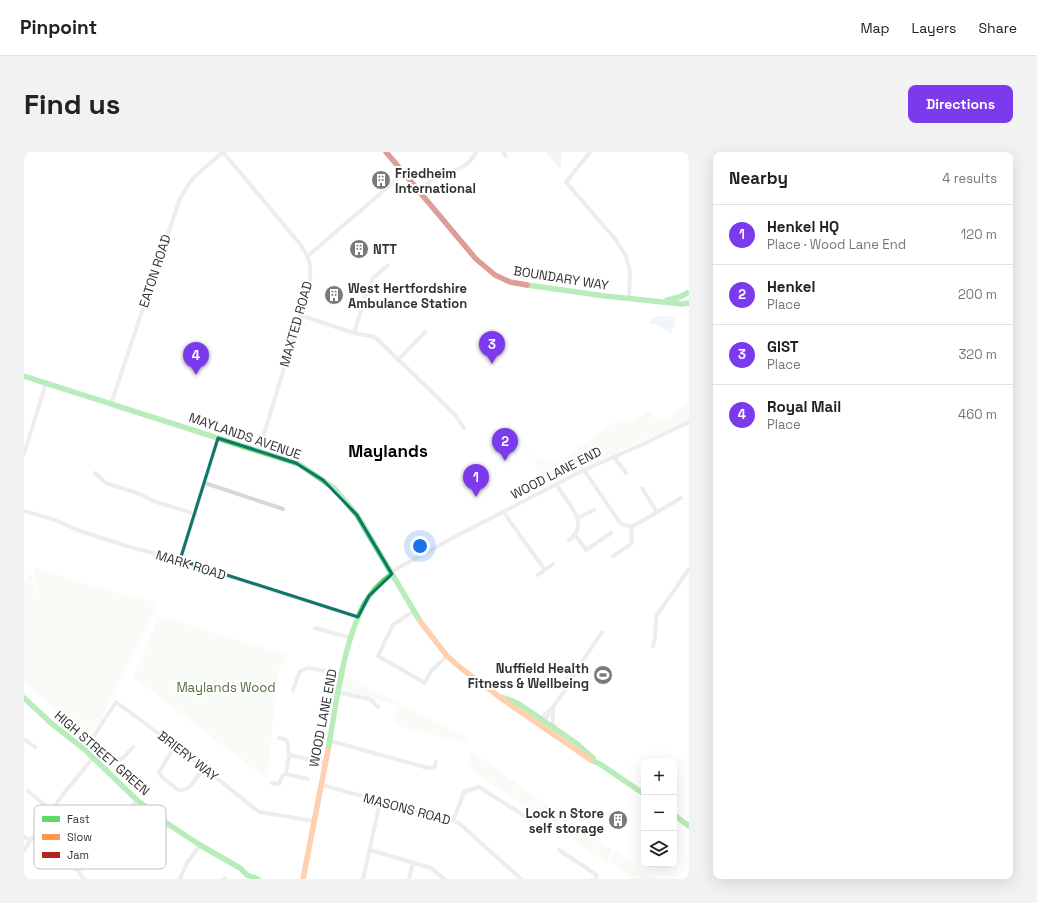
<!DOCTYPE html>
<meta charset="utf-8">
<style>
body{margin:0;font-family:"Space Grotesk",sans-serif;background:#f2f2f2;color:#222}
.controls{position:absolute;right:12px;bottom:12px;display:grid;overflow:hidden;border-radius:8px;box-shadow:0 4px 16px #0002}
.controls button{width:36px;height:36px;display:grid;place-items:center;padding:0;border:0;border-bottom:1px solid #e0e0e0;background:#fff;color:#222;font:20px sans-serif}
.you{position:absolute;left:396px;top:394px;width:14px;height:14px;margin:-10px;border:3px solid #fff;border-radius:50%;background:#1a73e8;box-shadow:0 0 0 6px #1a73e833}
.badge{display:grid;place-items:center;width:26px;height:26px;border-radius:50%;background:#7c3aed;color:#fff;font-size:13px;font-weight:700}
.pin{position:absolute;translate:-50% -33px;filter:drop-shadow(0 1px 2px #0008)}
.pin::after{content:'';position:absolute;top:21px;width:14px;height:12px;background:inherit;clip-path:polygon(0 0,100% 0,50% 100%)}
.list{margin:0;padding:0;list-style:none}
h2{display:flex;justify-content:space-between;align-items:center;height:52px;margin:0;padding:0 16px;font-size:17px}
h2 small{font-size:13px;font-weight:400;color:#767676}
.list li{display:grid;grid-template-columns:26px 1fr auto;gap:12px;align-items:center;box-sizing:border-box;height:60px;padding:0 16px;border-top:1px solid #e0e0e0}
.list b{display:block;font-size:15px;white-space:nowrap}
.list p{margin:0;font-size:13px;white-space:nowrap;color:#767676}
.list em{font-size:13px;font-style:normal;color:#767676}
.icon{flex:none;width:22px;height:22px;fill:none;stroke:currentColor;stroke-width:2;stroke-linecap:round;stroke-linejoin:round}
.map{position:relative;flex:none;width:665px;height:727px;overflow:hidden;border-radius:8px}
header{display:flex;align-items:center;gap:24px;box-sizing:border-box;height:56px;padding:0 20px;background:#fff;border-bottom:1px solid #e0e0e0}
header strong{font-size:19px}
nav{display:flex;gap:22px;margin-inline-start:auto;font-size:14px}
.intro{display:flex;align-items:center;justify-content:space-between;box-sizing:border-box;height:96px;padding:0 24px}
h1{margin:0;font-size:28px}
.button{padding:10px 18px;border-radius:8px;background:#7c3aed;color:#fff;font-size:14px;font-weight:700}
main{display:flex;gap:24px;padding:0 24px}
aside{flex:1;background:#fff;border-radius:8px;box-shadow:0 4px 16px #0002}
.map>svg:first-child{display:block}
.green{fill:#f1f5ed}
.water{fill:#ddebf3}
.lines{fill:none;stroke-linecap:round;stroke-linejoin:round}
.street{stroke:#d7d7d7;stroke-width:4}
.fast{stroke:#63d668;stroke-width:5.5}
.slow{stroke:#ff974d;stroke-width:5.5}
.jam{stroke:#b3261e;stroke-width:5.5}
.marked{fill:none;stroke:#0f766e;stroke-width:3;stroke-linejoin:round}
.labels{text-anchor:middle;dominant-baseline:central;stroke-width:4;stroke-linejoin:round;paint-order:stroke}
.poi-label{font-size:13px;font-weight:bold;fill:#333;stroke:#fff;text-anchor:start}
.street-label{font-size:13px;fill:#333;stroke:#fff}
.park-label{font-size:13px;fill:#56703f;stroke:#fff}
.district-label{font-size:17px;font-weight:bold;fill:#000;stroke:#fff}
.key{fill:#fff;stroke:#c2c2c2;stroke-width:1}
.key-label{font-size:11px;fill:#333}
</style>
<header>
<strong>Pinpoint</strong>
<nav><a>Map</a><a>Layers</a><a>Share</a></nav>
</header>
<div class="intro"><h1>Find us</h1><a class="button">Directions</a></div>
<main>
<div class="map">
<svg width="665" height="727" viewBox="0 0 665 727">
<rect width="100%" height="100%" fill="#fff"/>
<path class="green" d="M665,250V268L548,321L524,335L501,296L481,270H484L511,310L519,306L530,312L546,304L549,300L594,268L604,269L606,272L625,259L630,265L640,268Z
M10,415L69,434L134,451L77,568L62,587L0,529V429L8,420L12,445L13,444Z
M135,464L263,503L254,522L243,627L109,525Z
M319,522L444,587L445,592L371,573L373,553L316,541Z
M448,600L588,698L583,711L444,615Z
M591,699L631,727H610L586,709Z"/>
<path class="water" d="M523,0H538L537,14L536,16L534,15L523,2Z
M634,164H644L651,167V171L649,175L650,176H648L647,181L631,172H625L628,166Z"/>
<g class="lines">
<path class="street" d="M199,0L276,92C286,107 287,112 286,130L235,299
M479,0L482,4
M566,0L542,30L591,87L602,104L606,120L605,147
M396,39C401,34 406,28 413,25C430,17 442,19 452,0
M284,104L380,21
M276,163L330,181L351,185L410,242L432,264L440,276
M330,181L343,139L349,126L364,113
M374,208L401,180
M87,252L156,46L169,26L199,0
M627,288L665,270
M0,302L22,231
M590,305L602,321
M560,318L596,371C603,375 607,375 613,372L657,346
M71,321L82,331L116,342L129,349L171,362
M181,331L259,357
M533,333C542,351 568,371 545,388
M618,336L633,360
M0,359L31,368L56,379L106,395L156,408L210,426L334,465
M480,359L485,368L521,418
M554,366L570,358
M551,383L562,398L587,381
M589,404L607,392L608,389L607,375
M156,408L194,286
M367,420L436,382L560,318L624,290
M514,423L529,412
M390,459L369,473L354,504L401,531L407,519L423,504
M291,476L327,486
M629,494C633,483 630,473 633,463L665,417
M541 530a4 4 0 1 1 8 0a4 4 0 1 1-8 0Z
M547,526L578,480
M269,538L276,519L284,516L319,522
M316,541L346,547L354,555
M529,557V571L531,576
M516,570L521,562L526,558
M520,570L529,555L544,534
M255,586L263,588L265,603
M0,587L11,595
M306,589L404,616H410L412,610
M151,594L135,620L137,624L154,638C166,640 173,625 179,616
M60,597L71,582L92,550L157,598L235,660L291,669
M82,618L92,608L99,606L109,595
M284,627L262,622L265,603L302,611
M248,631L255,632L258,624L262,622
M298,633L429,669L436,672L497,727
M4,639L27,658
M429,669L440,640L455,635L507,668
M60,674L66,684L79,691
M0,685L7,689
M0,698L40,641L69,606
M346,698L407,716L420,727
M535,698L573,723L571,727
M129,705L126,702V699L130,691L144,672
M40,707L54,719L60,727
M54,719L71,709L76,703L79,697V691L84,682L113,648
M156,727L163,711L176,693
M200,727L201,726
M339,727L356,650
M385,727L389,710"/>
<path class="fast" d="M503,133L581,144L658,152L665,151
M643,148L656,145L663,141
M0,224L275,312L310,336L333,363L396,469
M477,545L489,549L498,554L552,591L569,606
M0,546L27,571L60,597L113,648L144,672L176,693L216,716L223,723L234,727
M304,598C312,554 319,490 341,451C348,439 357,430 368,422
M567,608L576,612L620,642
M650,663L665,674"/>
<path class="slow" d="M396,469L423,504L438,517L481,549L567,608
M279,727L304,598"/>
<path class="jam" d="M362,0L452,107L471,123L486,130L503,133"/>
</g>
<path d="M0 0H665V727H0ZM194,286L272,311L299,328L333,363L368,422L345,444L334,465L156,408Z" fill="#fff" fill-opacity=".55" fill-rule="evenodd"/>
<path class="marked" d="M194,286L272,311L299,328L333,363L368,422L345,444L334,465L156,408Z"/>
<defs>
<g id="building-disc" transform="scale(1)"><circle r="9.5" fill="#7a7a7a" stroke="#fff"/><path d="M-4-6H4V6H1V3H-1V6H-4ZM-2.5-4.3h1.7v1.8h-1.7ZM.8-4.3h1.7v1.8H.8ZM-2.5-1h1.7V.8h-1.7ZM.8-1h1.7V.8H.8Z" fill="#fff"/></g>
<g id="stadium-disc" transform="scale(1)"><circle r="9.5" fill="#7a7a7a" stroke="#fff"/><path d="M0-5a6.5 5 0 1 0 0 10a6.5 5 0 1 0 0-10ZM-3.5-1.8h7v3.6h-7Z" fill="#fff"/></g>
</defs>
<g fill-rule="evenodd">
<use href="#building-disc" x="357" y="28"/>
<use href="#building-disc" x="335" y="97"/>
<use href="#building-disc" x="310" y="143"/>
<use href="#stadium-disc" x="579" y="523"/>
<use href="#building-disc" x="594" y="668"/>
</g>
<g class="labels">
<g class="poi-label">
<text x="371" y="21">Friedheim<tspan x="371" dy="15">International</tspan></text>
<text x="349" y="97">NTT</text>
<text x="324" y="136">West Hertfordshire<tspan x="324" dy="15">Ambulance Station</tspan></text>
<text x="565" y="516" text-anchor="end">Nuffield Health<tspan x="565" dy="15">Fitness &amp; Wellbeing</tspan></text>
<text x="580" y="661" text-anchor="end">Lock n Store<tspan x="580" dy="15">self storage</tspan></text>
</g>
<g class="street-label">
<text transform="translate(131 119) rotate(-72)">EATON ROAD</text>
<text transform="translate(537 126) rotate(9)">BOUNDARY WAY</text>
<text transform="translate(272 172) rotate(-74)">MAXTED ROAD</text>
<text transform="translate(221 284) rotate(19)">MAYLANDS AVENUE</text>
<text transform="translate(532 321) rotate(-27)">WOOD LANE END</text>
<text transform="translate(167 413) rotate(17)">MARK ROAD</text>
<text transform="translate(299 566) rotate(-79)">WOOD LANE END</text>
<text transform="translate(78 601) rotate(41)">HIGH STREET GREEN</text>
<text transform="translate(164 604) rotate(38)">BRIERY WAY</text>
<text transform="translate(383 657) rotate(15)">MASONS ROAD</text>
</g>
<g class="park-label">
<text x="202" y="535">Maylands Wood</text>
</g>
<g class="district-label">
<text x="364" y="299">Maylands</text>
</g>
</g>
<rect x="10" y="653" width="132" height="64" rx="6" class="key"/>
<rect x="18" y="664" width="18" height="6" fill="#63d668"/>
<rect x="18" y="682" width="18" height="6" fill="#ff974d"/>
<rect x="18" y="700" width="18" height="6" fill="#b3261e"/>
<g class="key-label">
<text x="43" y="671">Fast</text>
<text x="43" y="689">Slow</text>
<text x="43" y="707">Jam</text>
</g>
</svg>
<div class="controls">
<button>+</button>
<button>−</button>
<button><svg class="icon" aria-label="layers" viewBox="0 0 24 24"><path d="M12 4l9 5-9 5-9-5zM3 14l9 5 9-5"/></svg></button>
</div>
<div class="you"></div>
<div class="pin badge" style="left:452px;top:345px">1</div>
<div class="pin badge" style="left:481px;top:309px">2</div>
<div class="pin badge" style="left:468px;top:212px">3</div>
<div class="pin badge" style="left:172px;top:223px">4</div>
</div>
<aside>
<h2>Nearby<small>4 results</small></h2>
<ul class="list">
<li><span class="badge">1</span><div><b>Henkel HQ</b><p>Place · Wood Lane End</p></div><em>120 m</em></li>
<li><span class="badge">2</span><div><b>Henkel</b><p>Place</p></div><em>200 m</em></li>
<li><span class="badge">3</span><div><b>GIST</b><p>Place</p></div><em>320 m</em></li>
<li><span class="badge">4</span><div><b>Royal Mail</b><p>Place</p></div><em>460 m</em></li>
</ul>
</aside>
</main>
